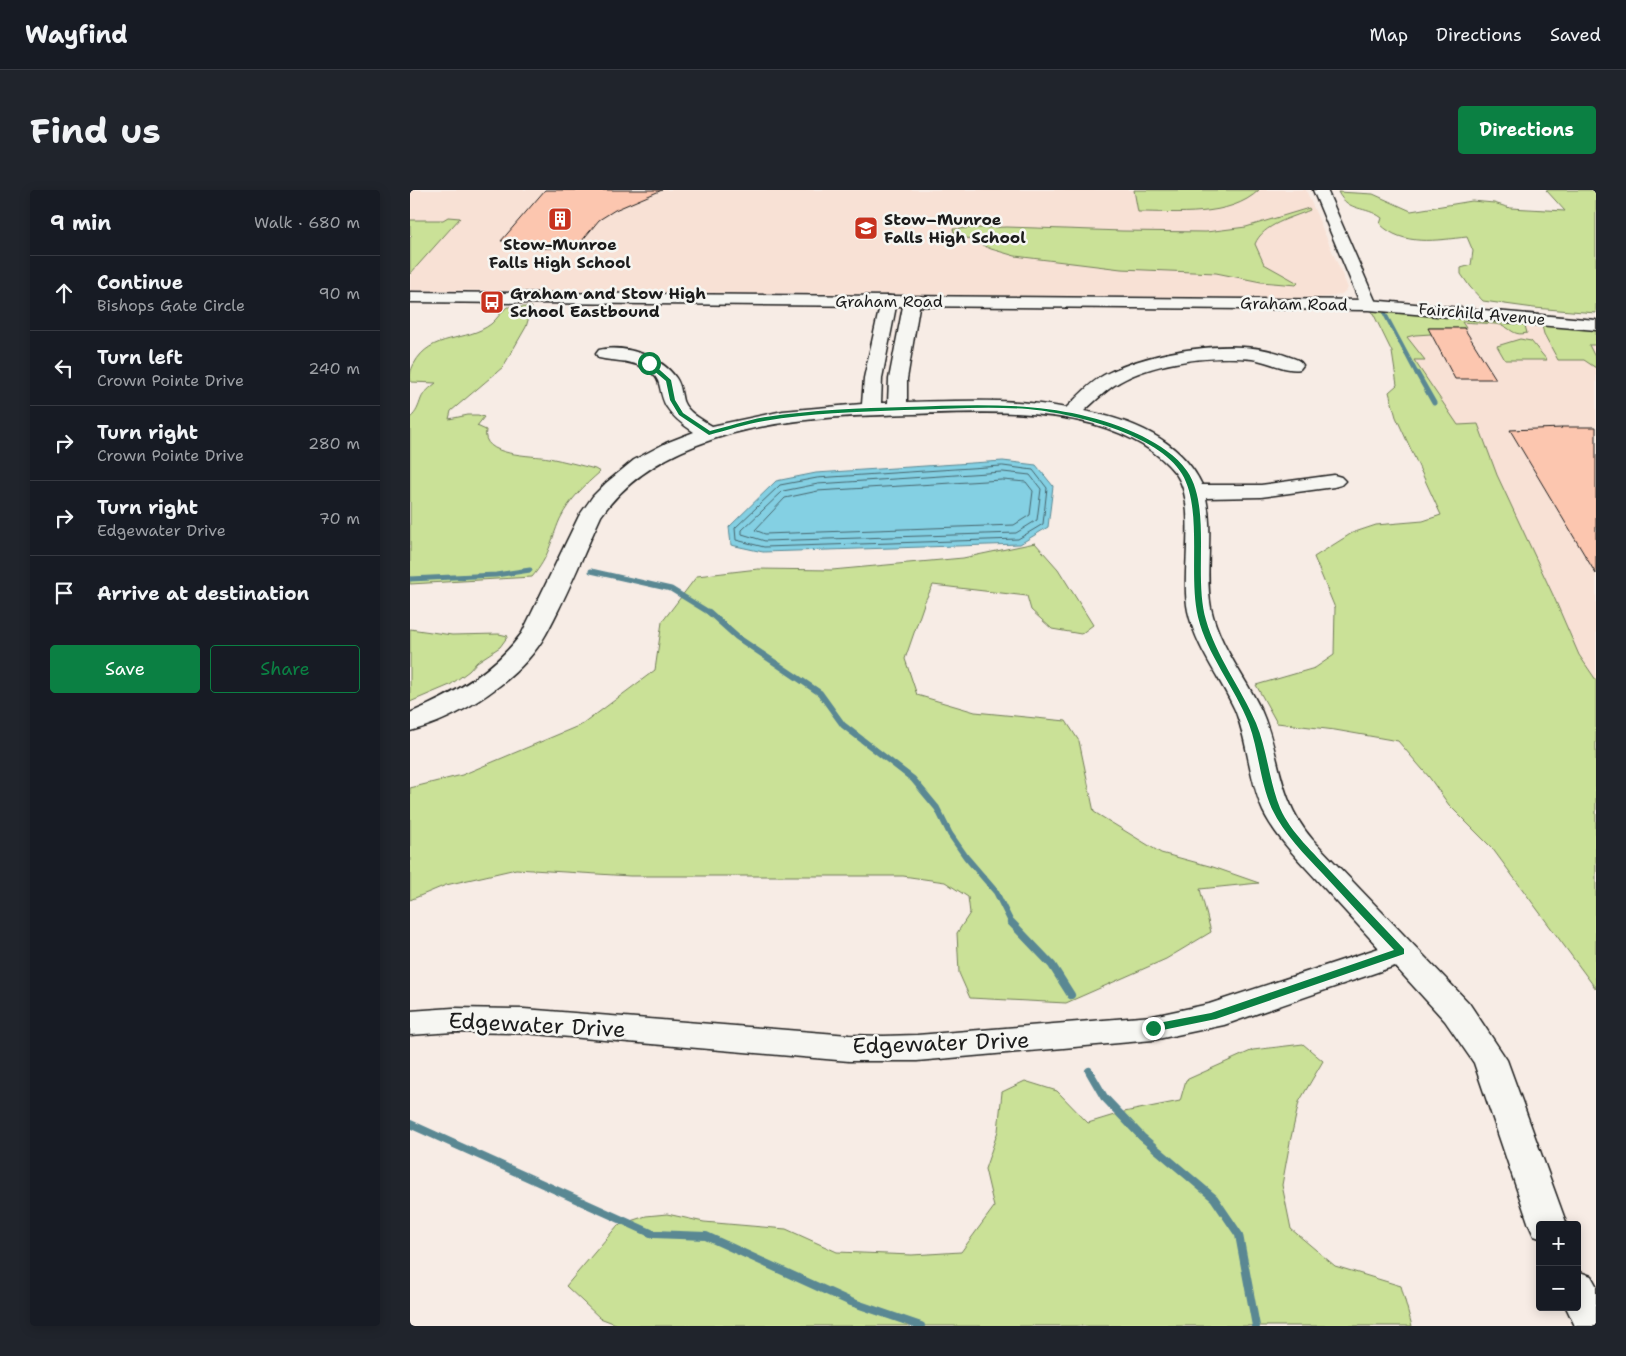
<!DOCTYPE html>
<meta charset="utf-8">
<style>
body{margin:0;font-family:"Shantell Sans",sans-serif;background:#20242c;color:#f1f3f6}
.controls{position:absolute;right:15px;bottom:15px;display:grid;overflow:hidden;border-radius:5px;box-shadow:0 2px 12px #0003}
.controls button{width:45px;height:45px;display:grid;place-items:center;padding:0;border:0;border-bottom:1px solid #363941;background:#171b24;color:#f1f3f6;font:25px sans-serif}
.stop{position:absolute;width:15px;height:15px;margin:-11px;border:4px solid #0b8043;border-radius:50%;background:#fff}
.stop.end{background:#0b8043;border-color:#fff;box-shadow:0 1px 5px #0008}
.list{margin:0;padding:0;list-style:none}
h2{display:flex;justify-content:space-between;align-items:center;height:65px;margin:0;padding:0 20px;font-size:21px}
h2 small{font-size:16px;font-weight:400;color:#9ea1a6}
.list li{display:grid;grid-template-columns:32px 1fr auto;gap:15px;align-items:center;box-sizing:border-box;height:75px;padding:0 20px;border-top:1px solid #363941}
.list b{display:block;font-size:19px;white-space:nowrap}
.list p{margin:0;font-size:16px;white-space:nowrap;color:#9ea1a6}
.list em{font-size:16px;font-style:normal;color:#9ea1a6}
.actions{display:flex;gap:10px;padding:15px 20px}
.actions a{flex:1;padding:11px 0;border:1px solid #0b8043;border-radius:5px;text-align:center;font-size:18px;color:#0b8043}
.actions .main{background:#0b8043;color:#fff}
.icon{flex:none;width:28px;height:28px;fill:none;stroke:currentColor;stroke-width:2;stroke-linecap:round;stroke-linejoin:round}
.map{position:relative;flex:none;width:1186px;height:1136px;overflow:hidden;border-radius:5px}
header{display:flex;align-items:center;gap:30px;box-sizing:border-box;height:70px;padding:0 25px;background:#171b24;border-bottom:1px solid #363941}
header strong{font-size:24px}
nav{display:flex;gap:28px;margin-inline-start:auto;font-size:18px}
.intro{display:flex;align-items:center;justify-content:space-between;box-sizing:border-box;height:120px;padding:0 30px}
h1{margin:0;font-size:35px}
.button{padding:12px 22px;border-radius:5px;background:#0b8043;color:#fff;font-size:18px;font-weight:700}
main{display:flex;gap:30px;padding:0 30px}
aside{flex:1;background:#171b24;border-radius:5px;box-shadow:0 2px 12px #0003}
.map>svg:first-child{display:block}
.built{fill:#f8e1d5}
.green{fill:#cae197;stroke:#737e5a}
.water{fill:#84d0e3;stroke:#5a8893}
.lines{fill:none;stroke-linecap:round;stroke-linejoin:round}
.shore{stroke:#46646c;stroke-width:1}
.stream-far3{stroke:#5a8893;stroke-width:4}
.stream-far2{stroke:#5a8893;stroke-width:5}
.stream-far1{stroke:#5a8893;stroke-width:6}
.stream{stroke:#5a8893;stroke-width:8}
.building{fill:#fcc6af;stroke:#1c1c1c}
.minor-casing{stroke:#1c1c1c;stroke-width:3}
.major-casing{stroke:#1c1c1c;stroke-width:3}
.minor{fill:#f6f6f2;fill-rule:evenodd}
.major{fill:#f6f6f2;fill-rule:evenodd}
.route{fill:#0b8043}
.labels{text-anchor:middle;dominant-baseline:central;stroke-width:5;stroke-linejoin:round;paint-order:stroke}
.far-poi-label{font-size:16px;font-weight:bold;fill:#1c1c1c;stroke:#f6f6f2;text-anchor:start}
.far-street-label{font-size:16px;fill:#1c1c1c;stroke:#f6f6f2}
.near-street-label{font-size:22px;fill:#1c1c1c;stroke:#f6f6f2}
</style>
<header>
<strong>Wayfind</strong>
<nav><a>Map</a><a>Directions</a><a>Saved</a></nav>
</header>
<div class="intro"><h1>Find us</h1><a class="button">Directions</a></div>
<main>
<aside>
<h2>9 min<small>Walk · 680 m</small></h2>
<ul class="list">
<li><svg class="icon" aria-label="ahead" viewBox="0 0 24 24"><path d="M12 20V5M6 11l6-6 6 6"/></svg><div><b>Continue</b><p>Bishops Gate Circle</p></div><em>90 m</em></li>
<li><svg class="icon" aria-label="left" viewBox="0 0 24 24"><path d="M17 20v-9H6M10 6l-5 5 5 5"/></svg><div><b>Turn left</b><p>Crown Pointe Drive</p></div><em>240 m</em></li>
<li><svg class="icon" aria-label="right" viewBox="0 0 24 24"><path d="M7 20v-9h11M14 6l5 5-5 5"/></svg><div><b>Turn right</b><p>Crown Pointe Drive</p></div><em>280 m</em></li>
<li><svg class="icon" aria-label="right" viewBox="0 0 24 24"><path d="M7 20v-9h11M14 6l5 5-5 5"/></svg><div><b>Turn right</b><p>Edgewater Drive</p></div><em>70 m</em></li>
<li><svg class="icon" aria-label="arrive" viewBox="0 0 24 24"><path d="M6 21V4h12l-3 4 3 4H6"/></svg><div><b>Arrive at destination</b></div></li>
</ul>
<div class="actions"><a class="main">Save</a><a>Share</a></div>
</aside>
<div class="map">
<svg width="1186" height="1136" viewBox="0 0 1186 1136">
<rect width="100%" height="100%" fill="#f7ece5"/>
<filter id="ink" filterUnits="userSpaceOnUse"><feTurbulence type="fractalNoise" baseFrequency=".02" numOctaves="2"/><feDisplacementMap in="SourceGraphic" scale="10" xChannelSelector="R" yChannelSelector="G"/><feConvolveMatrix kernelMatrix="1 2 1 2 8 2 1 2 1" color-interpolation-filters="sRGB"/></filter>
<g filter="url(#ink)">
<path class="built" d="M0,0H896L938,98L932,104L920,107L904,108L0,100Z
M960,118L1186,137V576L970,138Z"/>
<path class="green" d="M724,0H849C820,28 766,22 728,22Z
M1136,0H1186V123L1124,118L1073,111L1060,97L1051,84V78L1061,75L1063,61L1057,47C1027,50 993,57 970,34L972,28C955,15 939,23 928,2L963,4L1001,21L1062,11L1084,13L1100,18L1155,21Z
M899,18L900,20C882,28 853,34 845,54L854,74L888,93L886,95L851,92L806,83L711,79L605,66L581,59L544,42L543,39L597,37L712,41L796,42L836,37Z
M38,27L50,28L0,84V48L2,46L0,45V30H33Z
M97,117H122L116,137L93,177L41,221L39,229L58,225H68L74,227L67,236L76,240C70,267 123,265 139,268C154,271 170,275 185,279L190,282C174,296 160,309 150,329C140,352 140,366 122,387L0,394V228C7,222 8,217 11,209C13,203 21,197 26,193L1,192C0,185 0,181 4,174C21,142 56,153 81,134C87,129 91,122 97,117Z
M961,119L1114,132L1117,143C1105,146 1103,141 1094,136C1089,133 1060,133 1052,132L1056,138H1019L1021,144L1005,145L997,147L1015,170H1004L1048,235L1068,234L1087,285L1143,405L1169,465L1186,490V799L1082,658L1039,615L1019,587L988,551L925,540L867,533L846,495L905,478L924,465L925,418L904,367L942,343L966,335L1013,331L1031,325L986,227L979,202L987,195L982,162Z
M1131,132L1186,138V155H1179L1186,169V178L1174,170H1148L1134,144Z
M1110,149L1121,151L1137,170H1095L1087,156Z
M625,353L648,379L683,435L671,444L642,439L621,420L617,406L523,395L515,411L495,469L507,505L565,522L656,531L669,551L684,622L751,663L803,677L849,693L790,699L801,742L756,769L656,813L560,808L549,783L547,743L560,723L558,707L535,692L493,686H220L106,679L36,695L0,710V598L52,585L173,534L245,480L252,432L287,386L348,379L422,380L553,368Z
M0,439L42,445L89,444L98,446L90,457L67,472L59,481L40,495L0,512Z
M893,854L913,871L889,912L880,952L872,995L881,1039L925,1076L991,1096L1002,1136H211L190,1128L156,1096L208,1035L236,1026L257,1024L294,1032L376,1039L427,1062L502,1065L551,1062L584,1017L575,979L588,941L592,902L615,891L647,901L678,933L714,922L770,911L776,890L843,860Z"/>
<path class="water" d="M593,271L626,275L643,296L638,337L610,354L353,362L321,355L319,337L366,291L406,283Z"/>
<g class="lines">
<path class="shore" d="M593,276L623,280L637,298L633,334L608,349L354,357L326,350L325,338L370,295L407,288Z
M593,282L620,285L631,299L627,330L606,343L355,351L332,344V340L373,301L408,294Z
M593,290L616,292L623,301L620,325L604,335L355,344L345,340L375,308L408,301Z"/>
<path class="stream-far3" d="M975,124L1007,184"/>
<path class="stream-far2" d="M1007,183L1024,213
M181,381L261,399L300,423
M0,389L86,385L120,380"/>
<path class="stream-far1" d="M299,422L327,447L410,503L433,535L503,589L527,618L540,644L556,667L586,702L602,734"/>
<path class="stream" d="M601,732L642,775L661,805
M679,881L694,907L732,947L804,1008L829,1045L846,1136
M0,934L243,1044L296,1046L441,1112L511,1136"/>
</g>
<path class="building" d="M135,0H252L205,20L189,30L171,52H153L149,58H124L128,52L91,51Z
M1018,138H1054L1086,189H1045Z
M1151,237H1186V384L1100,240L1152,238Z"/>
<g class="lines">
<g class="minor-casing">
<path id="minor" d="M903,0H917L967,115L965,119H953L951,115Z
M479,106L485,107L487,111L472,188L471,213H478L479,189L494,111L496,107H508L510,111L497,189V212C549,211 604,208 656,218C668,207 679,193 694,185C740,161 827,146 877,166C883,168 889,169 893,175L890,179C877,182 858,171 842,169C800,165 739,172 703,196C693,203 684,212 674,221C722,230 771,250 792,295H851L924,285L931,287L935,291L931,295L924,297L851,307L796,308C804,344 794,382 801,418C809,456 835,486 851,520C872,567 866,606 902,649L1059,813L1097,870L1157,1035H1130V1048L1124,1046L1119,1035L1064,873L1035,831L985,776L814,835L743,850L507,871H439L114,843L43,842L0,845V821L43,818L114,819L439,845L473,846L507,845L743,826L799,814L969,758C948,735 927,712 906,689C887,668 866,647 853,621C839,589 838,552 825,520C810,487 786,458 778,421C770,383 788,315 766,284C746,258 714,243 683,234C625,219 563,222 504,224C431,226 356,228 287,255C248,270 215,292 191,326C173,365 157,406 136,444C111,489 49,529 0,541V523C43,505 84,481 112,443L169,326L183,306L196,293L224,270L256,253L284,242C273,235 263,227 256,216C246,197 256,188 230,176C217,170 202,171 189,168L186,164L189,160C214,154 251,166 266,188C271,195 271,203 273,211C277,222 292,230 302,236L373,221L452,214L454,188L471,111L473,107Z
M1167,1081L1181,1086L1186,1095V1136H1165L1156,1117H1167Z"/>
</g>
<g class="major-casing">
<path id="major" d="M0,102L959,110L1186,130V140L959,120L0,112Z"/>
</g>
<use href="#minor" class="minor"/>
<use href="#major" class="major"/>
</g>
</g>
<path class="route" d="M237,172H241L261,190L265,210L273,223L300,241C318,237 337,230 356,227C402,220 449,218 496,217C576,214 658,210 732,246C749,255 766,265 777,281C802,317 783,386 796,430C806,466 831,498 846,533C857,559 859,591 870,618C881,643 904,663 922,683C946,708 970,734 994,759V764L806,829L743,842L738,838L743,834L801,823L984,760C960,735 937,710 913,684C895,665 874,644 862,619C850,592 849,562 839,534C825,497 797,465 788,427C778,384 793,319 772,284C749,244 661,223 618,219C577,216 535,219 494,220C447,222 400,223 354,231C336,234 317,240 299,245L269,225L260,210L256,191L237,175Z"/>
<defs>
<g id="building-square" transform="scale(1.25)"><rect x="-9" y="-9" width="18" height="18" rx="4" fill="#c8321e" stroke="#f6f6f2"/><path d="M-4-6H4V6H1V3H-1V6H-4ZM-2.5-4.3h1.7v1.8h-1.7ZM.8-4.3h1.7v1.8H.8ZM-2.5-1h1.7V.8h-1.7ZM.8-1h1.7V.8H.8Z" fill="#fff"/></g>
<g id="school-square" transform="scale(1.25)"><rect x="-9" y="-9" width="18" height="18" rx="4" fill="#c8321e" stroke="#f6f6f2"/><path d="M0-5L7-2L0 1L-7-2ZM-4 1L0 2.5L4 1V4Q0 6-4 4Z" fill="#fff"/></g>
<g id="bus-square" transform="scale(1.25)"><rect x="-9" y="-9" width="18" height="18" rx="4" fill="#c8321e" stroke="#f6f6f2"/><path d="M-5-6H5V4H4V6H2V4H-2V6H-4V4H-5ZM-3.5-4V0h7V-4ZM-3.5 1.2v1.5H-2V1.2ZM2 1.2v1.5H3.5V1.2Z" fill="#fff"/></g>
</defs>
<g fill-rule="evenodd">
<use href="#building-square" x="150" y="29"/>
<use href="#school-square" x="456" y="38"/>
<use href="#bus-square" x="82" y="112"/>
</g>
<g class="labels">
<g class="far-poi-label">
<text x="474" y="29">Stow–Munroe<tspan x="474" dy="18">Falls High School</tspan></text>
<text x="150" y="54" text-anchor="middle">Stow-Munroe<tspan x="150" dy="18">Falls High School</tspan></text>
<text x="100" y="103">Graham and Stow High<tspan x="100" dy="18">School Eastbound</tspan></text>
</g>
<g class="far-street-label">
<text x="479" y="111">Graham Road</text>
<text transform="translate(884 114) rotate(1)">Graham Road</text>
<text transform="translate(1072 124) rotate(5)">Fairchild Avenue</text>
</g>
<g class="near-street-label">
<text transform="translate(127 835) rotate(3)">Edgewater Drive</text>
<text transform="translate(531 853) rotate(-2)">Edgewater Drive</text>
</g>
</g>
</svg>
<div class="controls">
<button>+</button>
<button>−</button>
</div>
<div class="stop" style="left:239px;top:173px"></div>
<div class="stop end" style="left:743px;top:838px"></div>
</div>
</main>
